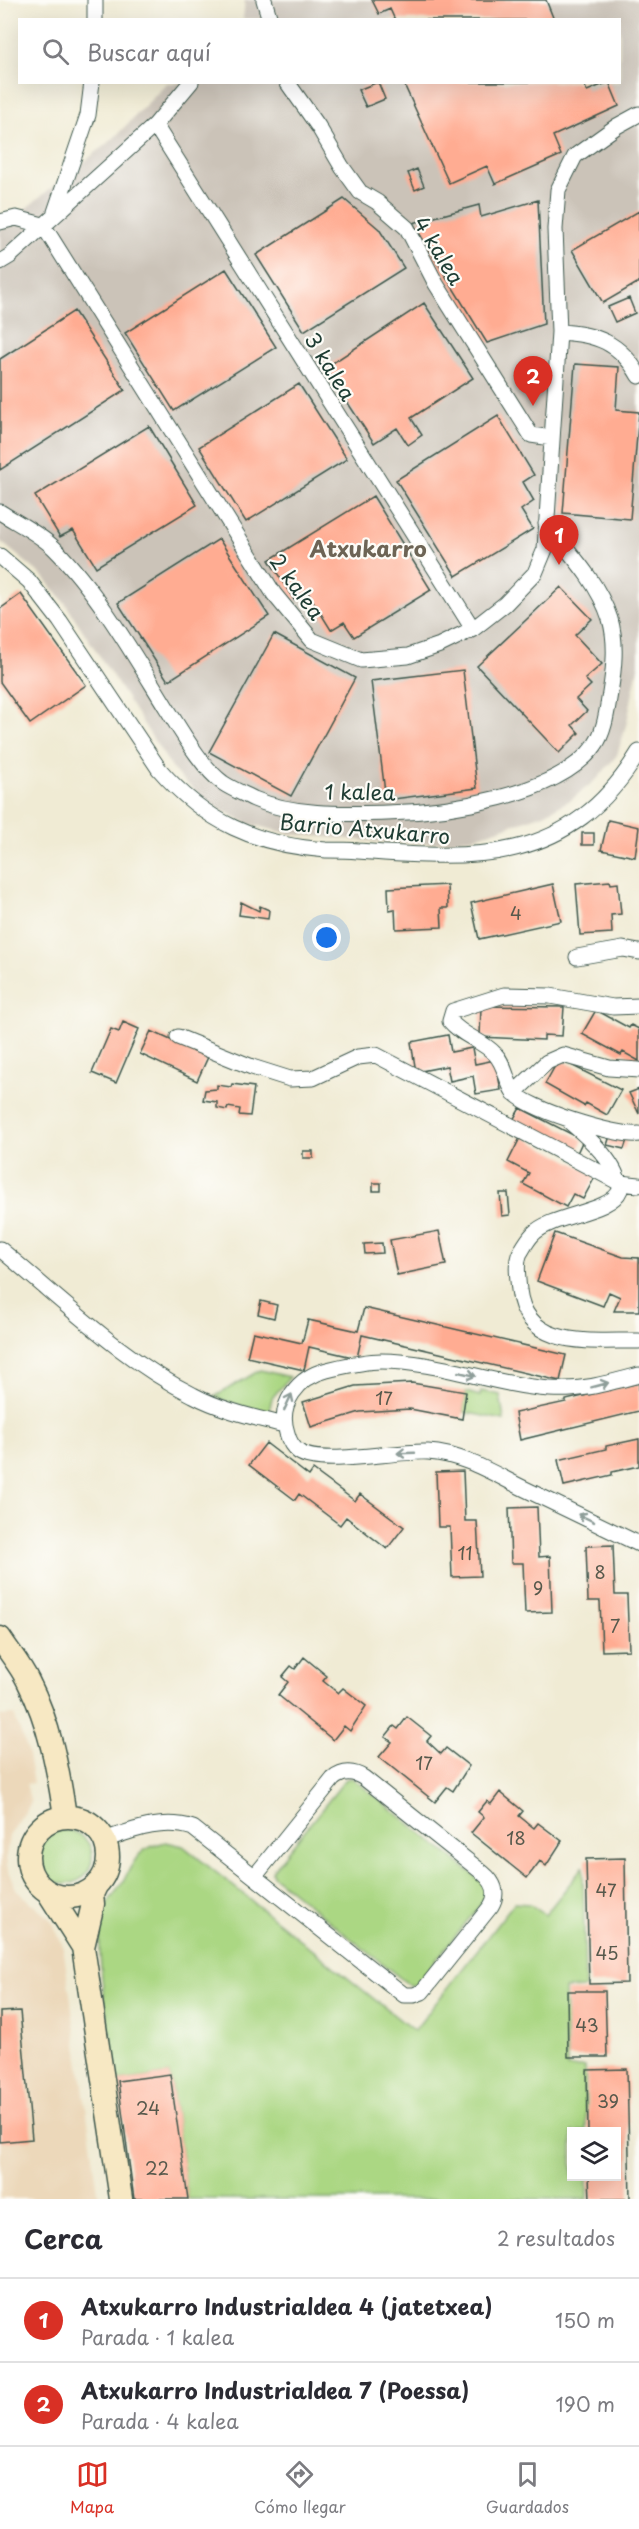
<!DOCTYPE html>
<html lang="es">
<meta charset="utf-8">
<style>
body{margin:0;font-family:"Playpen Sans",sans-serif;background:#f2f2f3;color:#2b2b33}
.controls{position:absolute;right:18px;bottom:18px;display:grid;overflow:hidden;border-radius:0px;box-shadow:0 6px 24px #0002}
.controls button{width:54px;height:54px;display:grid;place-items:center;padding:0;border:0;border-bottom:2px solid #e1e1e2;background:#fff;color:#2b2b33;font:30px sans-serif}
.you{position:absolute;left:327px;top:938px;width:21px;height:21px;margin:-15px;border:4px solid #fff;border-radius:50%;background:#1a73e8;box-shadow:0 0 0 9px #1a73e833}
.badge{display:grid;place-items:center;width:39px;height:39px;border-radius:50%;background:#d93025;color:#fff;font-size:20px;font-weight:700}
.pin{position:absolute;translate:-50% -50px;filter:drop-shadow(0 2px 3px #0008)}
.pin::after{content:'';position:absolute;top:32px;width:21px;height:18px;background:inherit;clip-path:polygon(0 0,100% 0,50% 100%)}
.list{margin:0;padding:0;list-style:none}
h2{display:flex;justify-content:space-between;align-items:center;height:78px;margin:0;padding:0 24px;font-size:26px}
h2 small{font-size:20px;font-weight:400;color:#7c7c81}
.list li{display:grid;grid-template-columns:39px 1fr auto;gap:18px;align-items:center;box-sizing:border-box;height:84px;padding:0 24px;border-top:2px solid #e1e1e2}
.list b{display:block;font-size:22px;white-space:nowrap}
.list p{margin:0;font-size:20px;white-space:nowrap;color:#7c7c81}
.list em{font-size:20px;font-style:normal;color:#7c7c81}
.icon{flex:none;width:33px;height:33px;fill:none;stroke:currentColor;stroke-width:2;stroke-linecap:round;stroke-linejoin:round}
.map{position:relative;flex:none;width:639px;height:2199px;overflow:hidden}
.search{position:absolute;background:#fff;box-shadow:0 6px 24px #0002;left:18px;right:18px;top:18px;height:66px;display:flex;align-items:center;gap:15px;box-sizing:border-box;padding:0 21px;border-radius:0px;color:#7c7c81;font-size:22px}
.sheet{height:246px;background:#fff}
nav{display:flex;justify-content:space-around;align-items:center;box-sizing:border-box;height:84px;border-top:2px solid #e1e1e2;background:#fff;font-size:16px;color:#7c7c81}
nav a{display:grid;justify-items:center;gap:3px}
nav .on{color:#d93025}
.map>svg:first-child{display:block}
.built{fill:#ecd8ba}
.industrial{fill:#cbc3b8}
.green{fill:#abd783;stroke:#658a5c;stroke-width:1.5}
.building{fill:#ffac92}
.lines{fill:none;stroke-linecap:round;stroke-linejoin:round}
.street-casing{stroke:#3e574c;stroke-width:17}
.secondary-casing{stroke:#3e574c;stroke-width:25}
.street{stroke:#fff;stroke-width:15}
.secondary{stroke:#f7e8c3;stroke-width:22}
.oneway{stroke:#8f9e9a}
.labels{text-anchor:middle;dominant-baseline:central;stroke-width:4.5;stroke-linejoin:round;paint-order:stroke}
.number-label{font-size:18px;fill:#57594c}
.street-label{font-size:21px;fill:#1f3d34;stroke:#fdfcf7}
.neighbourhood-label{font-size:22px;font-weight:bold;fill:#6d6455;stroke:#fdfcf7}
</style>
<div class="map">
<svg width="639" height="2199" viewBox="0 0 639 2199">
<rect width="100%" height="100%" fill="#fdfcf7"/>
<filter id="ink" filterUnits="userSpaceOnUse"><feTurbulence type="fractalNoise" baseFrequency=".0167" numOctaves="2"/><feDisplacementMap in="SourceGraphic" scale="12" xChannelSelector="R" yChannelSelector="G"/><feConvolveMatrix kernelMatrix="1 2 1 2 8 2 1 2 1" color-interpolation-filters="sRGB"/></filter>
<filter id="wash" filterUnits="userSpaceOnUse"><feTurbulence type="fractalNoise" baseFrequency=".008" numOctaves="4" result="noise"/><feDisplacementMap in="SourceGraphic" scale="24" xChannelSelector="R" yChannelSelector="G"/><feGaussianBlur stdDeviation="1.35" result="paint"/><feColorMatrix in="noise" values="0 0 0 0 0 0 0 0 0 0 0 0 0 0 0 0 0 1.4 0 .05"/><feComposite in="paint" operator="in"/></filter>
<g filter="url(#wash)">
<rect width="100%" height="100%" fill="#f0ebd4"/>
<path class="built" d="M14,1715L27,1749L33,1783L26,1784L31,1803L9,1836L6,1857L8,1871L17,1891L52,1921L63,1946L99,2199H0V1716Z"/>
<path class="industrial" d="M245,0H639V663L627,722L617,755L598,778L572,799L544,814L476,837L434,843H394L291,834L249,824L208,803L174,771L65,603L44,577L0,541V229L114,138L167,83L620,82V20L243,19Z"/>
<path class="green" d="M260,1370L290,1377L272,1398L268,1415L214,1397Z
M481,1391L500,1395L504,1420L463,1412L466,1392L480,1396Z
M352,1778L489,1887L490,1893L416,1985H409L273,1876L272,1871L346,1779Z
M38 1857a27 27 0 1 1 54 0a27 27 0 1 1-54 0Z
M166,1842L183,1846L414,2031L514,1903L530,1904L545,1915L583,1867L585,1988L565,1989L567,2067H585L586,2131L572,2132V2176L587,2177V2199H188L170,2074L118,2081C112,2039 91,1948 104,1911C108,1899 118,1891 124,1880C135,1858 139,1848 166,1842Z"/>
<g id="blocks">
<path class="building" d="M372,0H546L554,20H395L390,9L379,14Z
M378,82L385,99L366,107L358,90Z
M403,82H583L587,91L609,82L619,106L553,136L561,155L495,184L487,166L449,183Z
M417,169L424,186L415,190L408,173Z
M344,199L379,229L404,268L304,331L256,255Z
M538,200L544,324L487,343L413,223L479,205L481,217Z
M639,211V282L603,303L572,250Z
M226,269L276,347L174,411L125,333Z
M629,298L635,313L615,322L608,307Z
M424,303L473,378L411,418L422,435L408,445L397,428L374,443L325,368Z
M74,311L125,390L0,470V359Z
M575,364L619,367L616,410L639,412L630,519L563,513Z
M299,384L347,459L246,522L199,447Z
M498,416L534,475L523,482L534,501L521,510L533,529L456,576L396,480Z
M149,426L197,505L96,567L73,530L60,537L35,496Z
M373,496L431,590L354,637L344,622L331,630L307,591L294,600L269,560Z
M219,539L269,616L168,681L118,603Z
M561,587L592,619L575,635L602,664L585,679L591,685L576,699L587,711L572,725L579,733L559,753L477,666Z
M21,594L86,685L30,724L0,682V609Z
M274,634L355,678L291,796L209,752Z
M463,670L477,788L386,800L371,681Z
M608,820L639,827L635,857L601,850Z
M582,833H594V845H582Z
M610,881L611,884L618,883L621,914L611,915L612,933L580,935L576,884Z
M553,884L561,921L479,939L471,903Z
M447,885L448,908H441L442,927L396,929L395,909L389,910L388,888Z
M241,902L259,911L260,906L269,910L268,919L239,915Z
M481,1006L564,1007L562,1036L544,1035V1040L480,1037Z
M596,1010L629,1028L631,1025L639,1029V1061L623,1052L621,1055L582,1034Z
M123,1022L139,1029L116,1083L92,1073L111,1029L119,1032Z
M151,1031L208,1057L197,1081L140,1054Z
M448,1035L451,1052L472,1048L475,1064L495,1060L501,1090L476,1094L473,1076L450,1081L447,1066L416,1072L411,1042Z
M559,1059L621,1090L607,1115L586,1103L584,1106L545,1084Z
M232,1084L254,1087L250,1116L239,1115L240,1109L228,1107L227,1110L217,1108V1102L203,1100L205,1090L217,1089V1085L231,1087Z
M639,1089V1114L629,1093Z
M520,1108L583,1140L577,1153L513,1120Z
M521,1136L596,1175L583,1199L573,1194L566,1207L523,1184L529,1173L508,1162Z
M610,1136L627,1140L624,1149L607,1145Z
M303,1151H313V1158H303Z
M373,1183H381V1191H373Z
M500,1193H508L510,1215L502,1216Z
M439,1231L446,1265L397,1275L390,1240Z
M555,1233L623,1257L639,1258V1311H614L620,1297L609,1292L603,1306L537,1281Z
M382,1243L383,1253L365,1254L364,1244Z
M261,1301L277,1305L274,1318L258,1314Z
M364,1308L566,1355L560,1381L362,1335L357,1358L309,1347L304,1370L247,1357L253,1332L302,1343L308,1320L358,1331Z
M412,1383L466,1392L462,1419L410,1409L360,1412L311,1427L303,1402L355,1386Z
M639,1383V1411L520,1440L515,1413L566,1402V1400Z
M639,1439V1466L612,1472V1475L564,1486L558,1460L606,1449V1446Z
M266,1443L309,1476L313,1470L355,1501L360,1494L404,1527L387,1549L346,1517L340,1525L299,1494L295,1500L249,1465Z
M463,1471L465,1521H477L480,1576L452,1577L450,1527H438L436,1472Z
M537,1507L539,1557L550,1556L552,1612L525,1613L523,1563H511L509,1508Z
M613,1545L615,1595H627L629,1650L602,1651L600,1601H588L586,1546Z
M304,1657L327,1676L323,1681L338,1693L343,1688L366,1706L350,1731L344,1726L333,1740L278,1695L288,1682L282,1677L291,1666L295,1669Z
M407,1717L431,1736L427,1741L441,1754L446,1748L469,1766L453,1791L447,1787L435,1802L379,1757L392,1742L385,1737L394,1726L398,1729Z
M500,1792L523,1811L519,1816L534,1828L538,1823L562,1841L546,1866L540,1861L527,1878L471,1833L484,1817L478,1812L487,1801L491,1804Z
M625,1858L627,1983L589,1984L586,1859Z
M567,1991H605L607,2057H568Z
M20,2011L32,2139L0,2142V2012Z
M627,2069L630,2199H590L589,2176H616V2132H588L587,2070Z
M170,2074L188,2199H134L118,2081Z"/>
</g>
</g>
<g filter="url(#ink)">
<use href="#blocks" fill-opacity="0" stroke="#3e574c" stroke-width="1.5"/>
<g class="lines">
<g class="street-casing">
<path id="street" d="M95,0V20
M264,0L270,20
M287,82L318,126L342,167L360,192L377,202L407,228L436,284L531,435L552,438
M155,125L473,629
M55,212L88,115L92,82
M0,222L16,218L43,225
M43,225L274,594L312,640L361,660L408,656L440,645L473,629L505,604L535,573L545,549L559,332L555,229L558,190L575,156L617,126L639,114
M0,262L10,256L155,125L191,82
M559,332C596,334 620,342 639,376
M0,512C17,523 40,534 54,548C97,591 134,655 166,707C180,729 202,768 223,783C232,789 244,794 254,799C294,816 344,814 387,813C445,812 559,796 595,745C605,731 607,710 610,693C614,669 617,643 610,619C598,582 570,553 546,524
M0,556L29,581L60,621L159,769C205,822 256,845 326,850C337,850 348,850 358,851C475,860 570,866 639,752
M577,957L623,949L639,952
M639,1006L613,1007L550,996L504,995L453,1011L450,1021C462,1036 482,1040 495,1054C505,1064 506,1080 513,1091C525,1109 618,1137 639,1134
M178,1037L252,1067L290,1079L313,1078L358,1057L376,1055L620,1183L639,1185
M514,1093L547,1062L563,1055L609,1068L639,1070
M571,1123C590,1139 618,1164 620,1190C611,1213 552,1214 533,1234C528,1239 523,1248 520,1253C515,1263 518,1279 519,1290C526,1351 594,1340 639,1341
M0,1249C62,1300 121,1359 193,1395C221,1410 253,1417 284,1425
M639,1375C609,1383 582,1391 550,1389C493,1385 438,1361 381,1361C363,1361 344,1366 327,1370C298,1377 277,1404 287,1433C289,1441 292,1447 299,1452C321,1467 397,1450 428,1452C463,1454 494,1474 525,1489C563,1507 601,1526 639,1544
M104,1840C133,1830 163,1818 193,1828L404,1995H414L422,1992L491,1906C499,1893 494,1882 483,1873L364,1778C353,1771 343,1771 333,1779L255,1876"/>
</g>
<g class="secondary-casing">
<path id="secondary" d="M0,1638C9,1652 21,1666 28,1681C50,1724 58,1769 65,1816
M28 1857a40 40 0 1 1 80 0a40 40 0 1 1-80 0Z
M97,1884L92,1894L93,1904L83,1947L121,2199
M48,1892L83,1947"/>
</g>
<use href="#street" class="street"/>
<use href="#secondary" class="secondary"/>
</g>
<defs><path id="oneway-shaft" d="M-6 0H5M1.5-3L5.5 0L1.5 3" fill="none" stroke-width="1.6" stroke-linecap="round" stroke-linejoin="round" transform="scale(1.5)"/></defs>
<g class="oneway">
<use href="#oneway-shaft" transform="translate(467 1374) rotate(13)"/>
<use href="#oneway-shaft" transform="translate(600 1385) rotate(-15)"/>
<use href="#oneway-shaft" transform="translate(288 1402) rotate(-65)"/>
<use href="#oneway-shaft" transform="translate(406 1453) rotate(178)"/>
<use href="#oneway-shaft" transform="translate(586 1518) rotate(-154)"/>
</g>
</g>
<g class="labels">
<g class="number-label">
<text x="516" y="912">4</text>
<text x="384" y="1397">17</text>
<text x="465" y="1552">11</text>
<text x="600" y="1571">8</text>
<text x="538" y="1587">9</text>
<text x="615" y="1625">7</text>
<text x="424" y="1762">17</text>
<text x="516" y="1837">18</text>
<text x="606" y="1889">47</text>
<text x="607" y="1952">45</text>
<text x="587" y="2024">43</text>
<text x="608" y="2100">39</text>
<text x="148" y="2107">24</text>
<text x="157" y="2167">22</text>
</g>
<g class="street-label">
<text transform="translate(440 250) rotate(59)">4 kalea</text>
<text transform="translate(331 366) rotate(58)">3 kalea</text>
<text transform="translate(298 586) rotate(54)">2 kalea</text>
<text transform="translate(360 791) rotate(1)">1 kalea</text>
<text transform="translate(365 828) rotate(5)">Barrio Atxukarro</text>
</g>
<g class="neighbourhood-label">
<text x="368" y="547">Atxukarro</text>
</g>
</g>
</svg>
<div class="controls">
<button><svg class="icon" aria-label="layers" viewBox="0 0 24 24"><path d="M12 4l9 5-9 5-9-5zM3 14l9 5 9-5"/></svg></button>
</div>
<div class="you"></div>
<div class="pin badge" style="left:559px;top:565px">1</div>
<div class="pin badge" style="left:533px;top:406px">2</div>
<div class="search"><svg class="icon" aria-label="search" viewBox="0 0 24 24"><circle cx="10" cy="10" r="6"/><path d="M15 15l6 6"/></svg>Buscar aquí</div>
</div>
<section class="sheet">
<h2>Cerca<small>2 resultados</small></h2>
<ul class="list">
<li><span class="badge">1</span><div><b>Atxukarro Industrialdea 4 (jatetxea)</b><p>Parada · 1 kalea</p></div><em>150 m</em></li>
<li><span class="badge">2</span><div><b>Atxukarro Industrialdea 7 (Poessa)</b><p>Parada · 4 kalea</p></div><em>190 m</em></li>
</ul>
</section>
<nav>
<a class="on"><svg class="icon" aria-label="map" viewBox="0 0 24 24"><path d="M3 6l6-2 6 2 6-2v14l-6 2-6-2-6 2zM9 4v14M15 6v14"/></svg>Mapa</a>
<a><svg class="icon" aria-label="directions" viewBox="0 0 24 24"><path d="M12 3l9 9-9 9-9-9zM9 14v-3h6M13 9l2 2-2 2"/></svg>Cómo llegar</a>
<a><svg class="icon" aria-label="saved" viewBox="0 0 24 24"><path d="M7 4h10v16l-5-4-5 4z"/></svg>Guardados</a>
</nav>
